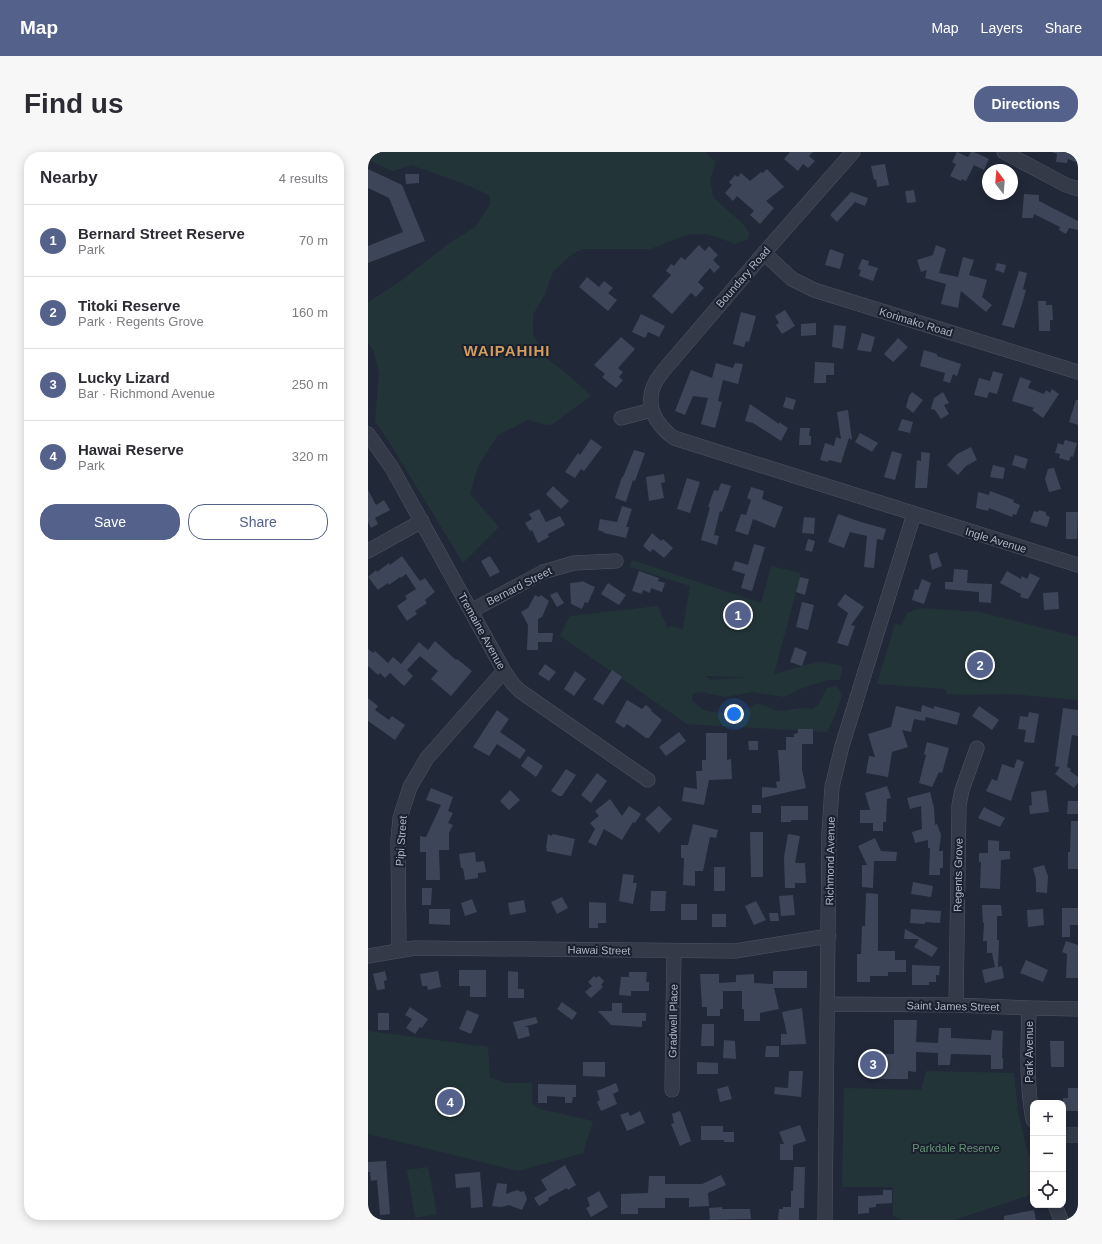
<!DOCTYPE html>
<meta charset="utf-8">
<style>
body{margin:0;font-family:Helvetica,sans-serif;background:#f7f7f7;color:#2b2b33}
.controls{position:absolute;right:12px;bottom:12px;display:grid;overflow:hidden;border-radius:8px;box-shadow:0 2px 10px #0003}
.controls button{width:36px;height:36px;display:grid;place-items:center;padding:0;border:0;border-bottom:1px solid #e1e1e2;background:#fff;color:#2b2b33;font:20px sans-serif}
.compass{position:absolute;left:614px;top:12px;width:36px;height:36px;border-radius:50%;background:#fff;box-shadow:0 2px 10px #0003;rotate:344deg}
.you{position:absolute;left:366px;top:562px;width:14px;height:14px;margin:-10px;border:3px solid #fff;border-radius:50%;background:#1a73e8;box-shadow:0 0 0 6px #1a73e833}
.badge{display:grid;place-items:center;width:26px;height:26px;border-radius:50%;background:#53618b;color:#fff;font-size:13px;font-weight:700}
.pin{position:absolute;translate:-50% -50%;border:2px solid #fff;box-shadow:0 1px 4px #0006}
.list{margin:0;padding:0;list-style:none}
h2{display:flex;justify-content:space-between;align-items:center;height:52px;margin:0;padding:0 16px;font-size:17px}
h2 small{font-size:13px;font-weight:400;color:#7c7c81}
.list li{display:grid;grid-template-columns:26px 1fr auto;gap:12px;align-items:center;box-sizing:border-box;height:72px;padding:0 16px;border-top:1px solid #e1e1e2}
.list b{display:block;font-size:15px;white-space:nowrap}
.list p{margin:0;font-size:13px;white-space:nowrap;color:#7c7c81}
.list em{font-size:13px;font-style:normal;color:#7c7c81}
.actions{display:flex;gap:8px;padding:12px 16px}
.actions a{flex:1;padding:9px 0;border:1px solid #53618b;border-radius:16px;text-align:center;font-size:14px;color:#53618b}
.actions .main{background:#53618b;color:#fff}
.icon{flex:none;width:22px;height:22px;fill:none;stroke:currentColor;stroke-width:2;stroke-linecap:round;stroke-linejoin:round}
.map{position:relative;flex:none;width:710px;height:1068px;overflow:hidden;border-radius:16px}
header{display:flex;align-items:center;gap:24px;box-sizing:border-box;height:56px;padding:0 20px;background:#53618b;color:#fff}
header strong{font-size:19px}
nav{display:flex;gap:22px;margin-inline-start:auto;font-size:14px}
.intro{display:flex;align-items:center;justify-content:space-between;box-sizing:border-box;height:96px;padding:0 24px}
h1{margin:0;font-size:28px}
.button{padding:10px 18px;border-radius:16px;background:#53618b;color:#fff;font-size:14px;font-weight:700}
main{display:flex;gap:24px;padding:0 24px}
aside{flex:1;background:#fff;border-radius:16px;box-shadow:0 2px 10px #0003}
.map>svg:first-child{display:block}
.green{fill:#233439;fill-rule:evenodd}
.building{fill:#3d4658}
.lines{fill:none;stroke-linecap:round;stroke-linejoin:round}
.minor-casing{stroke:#4f5563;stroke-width:15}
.minor{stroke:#343a48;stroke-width:14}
.labels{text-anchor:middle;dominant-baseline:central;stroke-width:4;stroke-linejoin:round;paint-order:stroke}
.street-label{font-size:11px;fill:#afb5c5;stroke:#1a202d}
.park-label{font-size:11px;fill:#679576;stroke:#1a202d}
.district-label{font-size:15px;font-weight:bold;letter-spacing:1px;fill:#d19c5d;stroke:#1a202d}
</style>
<header>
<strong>Map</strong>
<nav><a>Map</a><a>Layers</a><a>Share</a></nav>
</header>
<div class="intro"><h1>Find us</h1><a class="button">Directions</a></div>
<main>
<aside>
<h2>Nearby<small>4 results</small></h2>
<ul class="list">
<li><span class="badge">1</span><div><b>Bernard Street Reserve</b><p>Park</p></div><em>70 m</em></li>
<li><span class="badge">2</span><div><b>Titoki Reserve</b><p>Park · Regents Grove</p></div><em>160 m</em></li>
<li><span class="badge">3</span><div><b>Lucky Lizard</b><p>Bar · Richmond Avenue</p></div><em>250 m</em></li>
<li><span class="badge">4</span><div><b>Hawai Reserve</b><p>Park</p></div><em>320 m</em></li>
</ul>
<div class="actions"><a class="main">Save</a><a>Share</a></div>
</aside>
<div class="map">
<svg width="710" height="1068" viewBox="0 0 710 1068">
<rect width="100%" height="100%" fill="#212838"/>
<path class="green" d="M0,0H337L348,10L342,27L345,45L376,73L381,81L380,87L367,92L346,84L336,82H321L282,97H214L203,103L185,120L177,142L165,163V183L178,206L197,220L223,244L182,274L160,268L130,283L110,314L102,342L131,375L95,411L23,293L7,269L11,222L6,200L0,190V150L30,131L80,92L107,75L122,53V44C97,30 69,23 43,13L26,19L22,18L0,8Z
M264,408L393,451L403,414L433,421L406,522L449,510L471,513L474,515L472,528H460L434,536L416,545L385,540L357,545L334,540L325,541L324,549L336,558L345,560L358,561L372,560L390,551L407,558L413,559L433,556L444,557L450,553L459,536L469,534L474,543L468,561L459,580L319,572L192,484L202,464L290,454L300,477L301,474L315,477L322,434L262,415ZM337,524L379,525H380L343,528Z
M552,456L612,460L710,485V548L642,542L600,543L579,542L577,537L509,532L527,472L533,473L539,461Z
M0,879L120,895L122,925L136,931H164V952L172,957L225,969L215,1001L150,1019L0,982Z
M558,919L646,921L650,960L658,994L665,1013V1042L586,1068H534L525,1064V1035H474L476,936L553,938Z
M60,1015L69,1062L47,1066L39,1018Z"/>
<path class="building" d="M422,0H445L441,4L447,9L440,16L435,12L430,19L416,7Z
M589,0L600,5L603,0H606L621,7L616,18L606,13L598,29L594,27L593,29L582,24L588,12L584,10Z
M684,0H710V11L700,7L699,11L688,10L689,2Z
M517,12L521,33L509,35L508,27L506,28L503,14Z
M0,17L34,33L57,89L0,111V94L35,80L21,46L0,36Z
M399,17L416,35L398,49L406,56L392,72L382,63L386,59L369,44L365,49L357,41L364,33L361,30L367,23L370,25L373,21L382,29L393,20L395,21Z
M37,22H51V31L38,32Z
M546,38L548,50L539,51L537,39Z
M483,40L500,46L497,54L487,50L469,70L462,63Z
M656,42L671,43V49L710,69V78L701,76L698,82L691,78L692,75L666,62L665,66H654Z
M331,93L337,99L341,94L350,103L345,108L352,115L346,121L342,116L330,130L336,136L328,145L323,141L304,162L284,144L303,123L298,119L303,112L306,114L313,105L317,108Z
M568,93L578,97L571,121L590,125L595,105L606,108L601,123L619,128L614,145L624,153L618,160L593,139L590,156L573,152L578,132L557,126L559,118L553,120L549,108L565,103Z
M462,97L476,102L472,117L457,113Z
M494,107L501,109L500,113L510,116L505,129L491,124L493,118L490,117Z
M629,111L638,113L636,121L627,118Z
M651,119L659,121L655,137L658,138L655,149L646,176L634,173Z
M219,125L231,135L236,129L245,136L240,141L249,148L240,159L211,135Z
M670,149H678V153H684L685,168H682V179H671Z
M417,158L427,174L414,182L408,173L411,171L407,164Z
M373,160L388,164L381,190L378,189L376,195L365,192Z
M273,162L297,174L291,185L280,180L277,186L264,180Z
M448,171V183L433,184V172Z
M466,173L478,174L475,197L464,195Z
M494,181L507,185L503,200L489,198Z
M253,185L267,197L250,216L255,220L251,225L255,228L248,236L234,225L237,222L226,213Z
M530,186L540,195L525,210L516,202Z
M556,198L569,202V204L593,212L589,224L585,222L582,231L575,229L577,221L552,214Z
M447,210L466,211V223H458V231H446Z
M348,211L365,216L367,211L375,212L370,232L355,228L350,249L354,250L347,276L333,272L340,246L325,244L317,263L307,259L323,218L344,226Z
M625,219L635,222L629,242L621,240L619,246L606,243L611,226L622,229Z
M652,225L663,229L660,236L676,242L678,238L682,241L684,237L691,242L675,266L664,258L666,256L644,249Z
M544,240L555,248L545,261L538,255L541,244Z
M575,240L581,251L576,253L581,262L573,267L567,258L563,257L566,246Z
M418,245L428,248L425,258L415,255Z
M708,248H710V273L701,270Z
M382,252L411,272V270L420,276L413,289L385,271L377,269Z
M480,258L484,288L481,286L473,311L461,308L460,310L452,308L457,291L466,294L468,285L473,287L469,260Z
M534,267L545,270L542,281L530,278Z
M432,276H442L441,284H443V293H431Z
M492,281L510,291L504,300L487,290Z
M223,287L234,295L216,319L213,317L207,326L197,320L210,301L212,303Z
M697,288L709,291L705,305L703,304L701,309L691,306L692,302L687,301L690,291L695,293Z
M603,295L609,308L598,314L590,323L579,313L589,302Z
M266,298L277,301L267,329L265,328L258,350L247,346L254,325H255Z
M524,299L534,302L527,328L516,325Z
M553,300L562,301L559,336H547L549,308L553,309Z
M647,303L660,307L657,317L644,313Z
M625,313L637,316L635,327L622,325Z
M686,316L693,337L681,340L677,327L680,317Z
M296,322L297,330L293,331L296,346L281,349L278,325Z
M319,326L332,330L322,361L309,357Z
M353,331L363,334L354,360L352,359L346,383L351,384L349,393L333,388L342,355H340L346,338L350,339Z
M185,334L201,349L193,357L178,342Z
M383,335L396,339L394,347L415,355L407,376L385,367L380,383L367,379L373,362L378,363L383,348L379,346Z
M0,338L8,353L16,348L22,358L7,366L10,372L3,376L0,370Z
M622,339L646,348L645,350L652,353L648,363L645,362L644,365L621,356L620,359L608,356L610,340L621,343Z
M254,354L264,357L258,375H261L258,386L236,381V380L230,378L232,367L249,370Z
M171,357L178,370L192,364L197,373L180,382L181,385L170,391L164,378L162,379L157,371L164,367L161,362Z
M671,358L678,360V363L682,365L679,375L662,370L666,359L670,360Z
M698,360H710L709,387H698Z
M470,362L493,370L518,377L515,388L509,387L506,416L496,415L499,384L482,380L476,396L460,390Z
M436,365L447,366L446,382L434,381Z
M284,381L293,389L295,387L305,396L296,406L285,397L282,400L275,394Z
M440,387L447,389L444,400L437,398Z
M386,392L397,395L384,439L373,436L377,422L364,418L367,409L380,413Z
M569,400L574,414L564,418L561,403Z
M34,404L52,429L57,426L67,440L57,448L59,451L47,459L49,462L39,469L29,454L39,447L37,444L48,437L38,422L33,426L32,425L21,433L20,431L10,438L0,425L8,418L9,420L21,411L22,413Z
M122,404L132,420L122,425L113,409Z
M586,417L600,418L599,431L624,432L623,451L611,450V440L577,437V430H585Z
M271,419L291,426L290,429L297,431L294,440L283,436L282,441L275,438L274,442L264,439Z
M639,419L653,427L654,424L659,427L662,421L672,426L660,447L652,445L653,442L632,431Z
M432,425L441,427L437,443L428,440Z
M554,427L563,431L556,452L544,448L547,437L550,438Z
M214,429L227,435L220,451L217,450L214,457L203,452L202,431L213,430Z
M240,431L258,443L251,453L233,442Z
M189,440L196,451L189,455L182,443Z
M690,440L691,457L676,458L675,441Z
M477,442L496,455L483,473L487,474L480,494L469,491L480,461L469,453Z
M167,443L171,445L173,443L181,449L174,465L170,467V481H185L184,490H170V498H159L160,473L153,460L160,456Z
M434,450L446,453L440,478L428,475Z
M67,489L88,508L89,507L104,519L83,544L63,527L70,519L52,504L39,518L45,524L36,534L22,521L17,526L12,521L10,523L0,514V497L5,501L7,499L20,511L25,505L33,512L51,490L60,498Z
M427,495L439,500L434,514L422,510Z
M177,512L188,520L181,529L170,522Z
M244,518L254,525L235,553L225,547Z
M207,519L218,527L206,544L196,537Z
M0,546L10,554L7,558L21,568L24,564L37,573L27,588L0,569Z
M259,548L274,557L278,553L284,558L283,559L294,568L281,586H278L259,572L256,576L247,570Z
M554,553L566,557V554L592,561L589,573L558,565L557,569L546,567L543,580L534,578L540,595L524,600L520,625L498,621L501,604L507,605L500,582L523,575L528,554L553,560Z
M611,554L631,568L624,578L604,564Z
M695,556L710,558V584L704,583L699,615L703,617L702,619L710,625V631L706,636L687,622L692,615L687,614Z
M129,558L141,567L132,580L158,598L152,607L129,592L121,604L105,595Z
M661,560L671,562L666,591L656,590L658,578L650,577L652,564L660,565Z
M430,577H445V592H434V618L438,636L394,646V635L409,636L408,630L412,629L410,598H418V585H426V582L430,581Z
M311,580L318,589L298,604L291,595Z
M338,581H359V608L363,607L364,627L341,628L336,653L314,649L316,635L329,637L328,619H334V608H338Z
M380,589H390V598H381Z
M559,590L581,596L574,621L571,620L564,635L551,631L558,603L556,602Z
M160,604L175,614L168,625L153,614Z
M649,607L656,610L643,649L618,639L624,627L629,629L634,612L646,616Z
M198,617L208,623L194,644H191L183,639Z
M229,621L239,629L223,651L213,643Z
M519,634L523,646L519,647L518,670H515V679H505V671H492V658H502L497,641Z
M63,636L85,645L80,659L85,661L80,671L85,673L81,681V698H71L72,728H58V700H52V684L58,685L73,653L58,648Z
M142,638L152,648L141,658L132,649Z
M678,638L681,660L662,662L661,654L664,653L663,640Z
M562,640L566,656L567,673L569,672L573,683L571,699H575V716H572V723H561L562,696H560V688L547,691L544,680L554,677L553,654L542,657L539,646Z
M242,647L254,664L261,654L273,662L267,671L265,670L254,688L236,677L228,694L220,690L227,677L222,671L231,664L227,659Z
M700,649H710V662H699Z
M384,653H393V661H384Z
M291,654L304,667L291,681L277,667Z
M413,654H440V668H423V670H413Z
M616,655L637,666L632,675L610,666Z
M703,669H710V717H700V700H702Z
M325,672L350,678L348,686L342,685L335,719H327V734L315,733L316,706H313V693H320Z
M382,680H395V725H383Z
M180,682L183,684L185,682L207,687L203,704L178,699L179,696H178Z
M420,682L432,684L427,711H437L438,731H427V736H417L416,705Z
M507,686L513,699L529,700L528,709H506L505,736L494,735V713H499L490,694Z
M620,688L631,689V699H642V707L633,708L632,737L612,736L613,710H611V701H620Z
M107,700L108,710L116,709L118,720L110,721V726L97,728L95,716H93L91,702Z
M676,713L680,724L679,741L668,740V727L665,716Z
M346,715H357V739H346Z
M255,722L266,723L265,731H269L265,752L251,749Z
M545,730L565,734L563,745L543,742Z
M54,736H64L63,753H54Z
M283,739H298L297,759H282Z
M498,741L510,742V799H527V808H538V820H520V824H502V830H489V802H493L494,774H497Z
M425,743L427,763L413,764L411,744Z
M194,745L200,756L189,762L183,750Z
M104,747L109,760L97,764L93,751Z
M156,748L158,760L142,763L140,751Z
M388,749L398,768L386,773L377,754Z
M221,750L238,751V771H230V776H221Z
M313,752H329V768H313Z
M614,753H633L634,764H629V788H631L630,815L634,814L636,826L617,831L614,818L627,815L624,801H619V789H615L616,771H615Z
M694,756H710V773H702V785H694Z
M61,757H82V773L61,772Z
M543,757L573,759L572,771L557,770V772L542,771Z
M675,757L676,773L660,775L659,758Z
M401,761H410L411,769H402Z
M344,762H358V775H344Z
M537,777L570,796L564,805L546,795L551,787H536Z
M698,789L710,793V826H698L699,802L694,800Z
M658,808L680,818L675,830L652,821Z
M544,813L572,814L571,823H568V830H561V833H544Z
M91,818H118V845H102V834H91Z
M17,819L19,828L16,829L17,837L9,838L5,822Z
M70,819L73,835L60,838L59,834H54L52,822Z
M140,819L150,820V837H156V846H140Z
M405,819H439V836H406L411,857L392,861V869H376V857H374V839H355V857H352V864H339V855H334L332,822H351V831L368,830V823L386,822V831L405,832Z
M261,820H279L278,830H281V839H263V844L251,843L253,825H261Z
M226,824L228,826L231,824L236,829L233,833L235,835L223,846L217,840L224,834L220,830Z
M194,850L209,861L204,868L189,857Z
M244,851H254V861H278V869H274V875L243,873L230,859H244Z
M42,855L60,867L54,876L52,875L47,882L38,876L44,867L37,863Z
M434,856L438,892L413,893V882H419L414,860Z
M99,858L111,863L103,882L91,877Z
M10,861H21V878H10Z
M168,865L170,871L156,875H160L162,884L150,887L145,870Z
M526,868H549L548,890L570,891L571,876H583V886L623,888L624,878L635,879L634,906H635V917H623V903L583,902L582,913H570V901L548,900V920L540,919V927H502V902H526Z
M334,872H346V894H333Z
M356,888L367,889L368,907L355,906Z
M682,889H696V915H683Z
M398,894H411V905H397Z
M215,910H237V925L215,924Z
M329,910L350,911V922H329Z
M421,919H435L433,945L406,942L407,935L420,936Z
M248,931L251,939L245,942L249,952L233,959L229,950L232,948L229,939Z
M170,932L208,933V945H205L204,951H197V945L179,944V951H170Z
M360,934L364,947L352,950L349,937Z
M700,936H710V959H695V946H700Z
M272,959L277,971L259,979L252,963L260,960L262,964Z
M312,959L323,989L312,994L303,972L306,971L304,962Z
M432,973L438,989L425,993V1008H412V992H416L411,980Z
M333,974H355V980H366V990H356V988H333Z
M18,1009L22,1062L12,1063L9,1028L3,1029L2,1020H0V1010Z
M197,1013L208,1033L200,1038L199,1036L180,1046L181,1048L171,1054L166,1046L179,1038L173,1028Z
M426,1015H437L436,1056H431V1068H410L411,1057H415V1055H423V1039H425Z
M112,1020L115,1055L103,1056L102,1035L88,1036L87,1022Z
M353,1023L358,1033L340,1041L341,1054L321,1055V1046H297V1056H270V1062H253V1042L280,1041L281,1024H297V1032H334Z
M129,1031L139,1032L138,1042L149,1038L153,1040L156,1039L159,1047L154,1058L141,1053L133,1055L124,1054Z
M515,1038H524V1051L508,1052V1055L501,1056V1061L490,1062V1044L515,1043Z
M231,1039L240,1055L223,1065L218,1056L222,1054L219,1046Z
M354,1055V1057H382L383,1067L342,1068L341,1056Z
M666,1058L668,1068H636V1064Z"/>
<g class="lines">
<g class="minor-casing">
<path id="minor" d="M485,0L396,101L296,218C293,222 289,227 287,231C276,253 288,273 306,286L710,413
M636,0L698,33L710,37
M396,101L424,127L446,138L710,220
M253,266L284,258
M0,282L24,316L136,519L145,532L152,539L280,628
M0,399L54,369
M103,459L175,420L206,411L248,409
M31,798L30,688L32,666L42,635L59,606L136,519
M0,804L47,796L367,799L461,784
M460,852L588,853L661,856L710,857
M588,853L591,653L594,638L609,596
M661,856C660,894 658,931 665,968
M304,938L306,799
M695,983H710
M687,1053L693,1068
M457,1068L461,681L464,635L474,594L546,362"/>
</g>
<use href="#minor" class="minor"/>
</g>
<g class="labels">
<g class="street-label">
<text transform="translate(375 125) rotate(-49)">Boundary Road</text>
<text transform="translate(548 170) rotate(17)">Korimako Road</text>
<text transform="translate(628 388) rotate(17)">Ingle Avenue</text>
<text transform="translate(151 434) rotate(-27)">Bernard Street</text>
<text transform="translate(114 479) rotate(61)">Tremaine Avenue</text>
<text transform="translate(33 689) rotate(-86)">Pipi Street</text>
<text transform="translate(462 709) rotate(-89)">Richmond Avenue</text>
<text transform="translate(590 723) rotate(-89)">Regents Grove</text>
<text transform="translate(231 798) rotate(1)">Hawai Street</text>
<text transform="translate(585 854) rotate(1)">Saint James Street</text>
<text transform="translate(305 869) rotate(-89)">Gradwell Place</text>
<text transform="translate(661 900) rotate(-90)">Park Avenue</text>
</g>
<g class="park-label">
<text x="588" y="996">Parkdale Reserve</text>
</g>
<g class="district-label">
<text x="139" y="198">WAIPAHIHI</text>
</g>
</g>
</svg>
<div class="controls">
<button>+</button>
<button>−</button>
<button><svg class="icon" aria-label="locate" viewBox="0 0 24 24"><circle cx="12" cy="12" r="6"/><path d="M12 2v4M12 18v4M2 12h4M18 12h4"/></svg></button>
</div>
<svg class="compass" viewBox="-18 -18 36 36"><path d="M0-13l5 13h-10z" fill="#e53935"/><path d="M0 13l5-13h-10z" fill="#7c7c81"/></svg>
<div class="you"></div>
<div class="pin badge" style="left:370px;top:463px">1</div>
<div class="pin badge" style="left:612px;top:513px">2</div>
<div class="pin badge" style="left:505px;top:912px">3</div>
<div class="pin badge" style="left:82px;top:950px">4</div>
</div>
</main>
